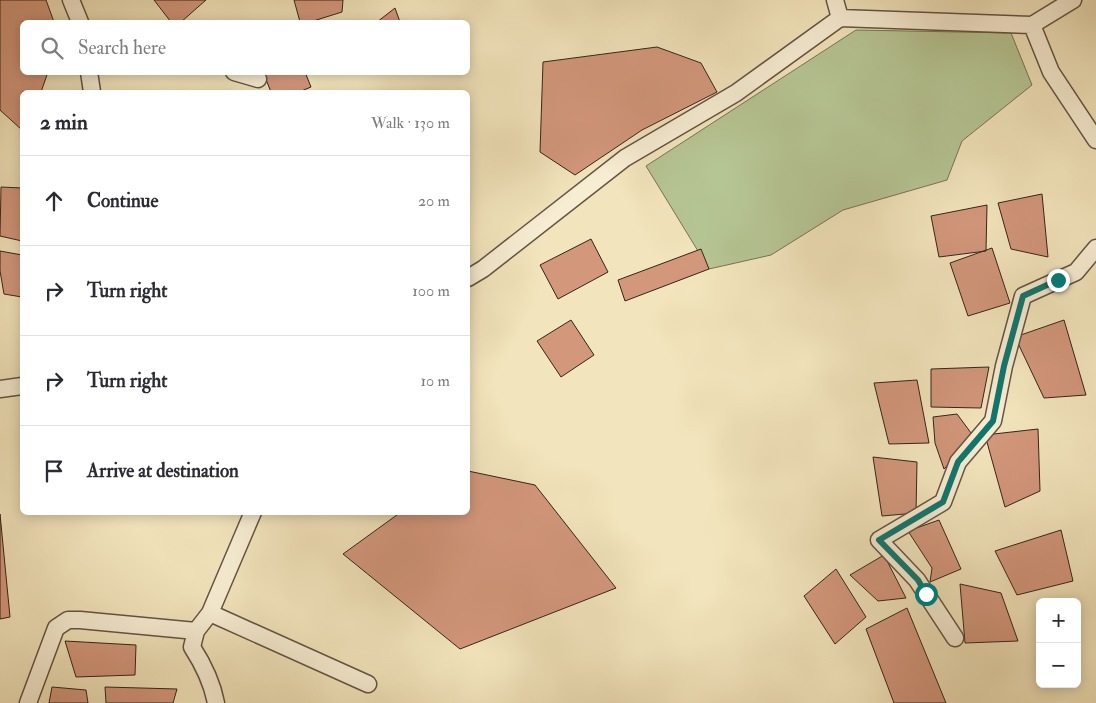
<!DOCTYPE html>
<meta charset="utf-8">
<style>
body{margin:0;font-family:"IM FELL Double Pica",serif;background:#f7f7f7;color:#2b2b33}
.controls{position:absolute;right:15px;bottom:15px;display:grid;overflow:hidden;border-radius:8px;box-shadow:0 2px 12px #0003}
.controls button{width:45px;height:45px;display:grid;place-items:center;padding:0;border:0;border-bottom:1px solid #e1e1e2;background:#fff;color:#2b2b33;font:25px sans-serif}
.stop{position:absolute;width:15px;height:15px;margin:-11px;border:4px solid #0f766e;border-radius:50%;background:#fff}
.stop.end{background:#0f766e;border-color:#fff;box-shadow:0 1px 5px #0008}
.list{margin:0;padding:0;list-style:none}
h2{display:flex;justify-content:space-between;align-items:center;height:65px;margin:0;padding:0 20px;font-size:21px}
h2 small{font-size:16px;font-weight:400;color:#7c7c81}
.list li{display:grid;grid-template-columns:32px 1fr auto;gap:15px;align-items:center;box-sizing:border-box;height:90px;padding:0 20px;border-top:1px solid #e1e1e2}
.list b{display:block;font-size:19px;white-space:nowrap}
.list em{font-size:16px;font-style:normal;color:#7c7c81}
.icon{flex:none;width:28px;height:28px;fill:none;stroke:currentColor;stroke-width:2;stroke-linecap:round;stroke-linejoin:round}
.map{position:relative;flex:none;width:1096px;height:703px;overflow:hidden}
.search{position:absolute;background:#fff;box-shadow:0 2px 12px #0003;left:20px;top:20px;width:450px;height:55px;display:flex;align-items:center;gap:12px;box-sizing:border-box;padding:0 18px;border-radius:8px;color:#7c7c81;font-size:19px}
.panel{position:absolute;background:#fff;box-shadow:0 2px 12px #0003;left:20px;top:90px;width:450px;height:425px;border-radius:8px}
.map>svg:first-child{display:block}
.green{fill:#b6c594;stroke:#757457}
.building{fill:#d3977c;stroke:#34241a}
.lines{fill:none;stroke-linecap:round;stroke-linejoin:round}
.street-casing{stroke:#645442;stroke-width:19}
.street{stroke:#f7edd3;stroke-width:16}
.route{stroke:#0f766e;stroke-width:6}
</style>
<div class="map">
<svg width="1096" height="703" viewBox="0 0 1096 703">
<rect width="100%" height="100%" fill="#f2e4bc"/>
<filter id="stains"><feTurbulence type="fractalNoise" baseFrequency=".004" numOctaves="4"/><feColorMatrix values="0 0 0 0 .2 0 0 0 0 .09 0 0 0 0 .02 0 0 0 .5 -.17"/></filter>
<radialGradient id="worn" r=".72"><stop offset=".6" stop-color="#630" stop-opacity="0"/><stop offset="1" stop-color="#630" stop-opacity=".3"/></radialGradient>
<path class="green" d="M856,30L1011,33L1032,85L962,141L947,180L843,210L771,255L709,269L646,166Z"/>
<path class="building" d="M0,0H46L54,22H22V72H48L41,92H22V130L0,110Z
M154,0H206L181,22H171Z
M294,0H343L342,12L310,22H300Z
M395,8L400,22H377Z
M657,47L701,63L717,92L642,130L575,175L540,152L543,62Z
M263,72H305L311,87L299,92H271Z
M1,187L22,188V241L0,236Z
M1042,194L1048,257L1011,249L998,203Z
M987,205L986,251L939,257L931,216Z
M591,239L608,272L558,299L540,265Z
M992,248L1010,303L968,316L950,263Z
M701,249L709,269L625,301L618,280Z
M0,251L22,255V297L4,294L0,271Z
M571,320L594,355L561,377L537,341Z
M1064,320L1086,395L1044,398L1015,337Z
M989,367L981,408L931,407V369Z
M917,380L929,443L889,444L874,383Z
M957,414L974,437L944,469L935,443L933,417Z
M1038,429L1040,491L1005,507L985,435Z
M873,457L917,462L916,513L882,516Z
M468,471L535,485L616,588L460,649L343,554L401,512H468Z
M0,514L10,617L0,619Z
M939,520L961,569L930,582L932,568L908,531Z
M1061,530L1073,581L1017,595L995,551Z
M884,555L906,598L878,601L850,575Z
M836,569L866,617L835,644L804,596Z
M960,584L1001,593L1018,641L965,643Z
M907,608L946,703H894L866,629Z
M65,641L136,645L135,675L76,677Z
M52,687L86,690L88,703H49Z
M105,687L177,689L173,703H106Z"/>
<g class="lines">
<g class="street-casing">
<path id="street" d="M71,0L80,22
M835,0L840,18
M1032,25L1051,72L1096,140
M89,72L92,92
M234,72L258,79
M468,278L483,269L625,158L736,93L840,18L1032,25L1073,0
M0,389L22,386
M210,613L368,684
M955,638L917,580L879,540L943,502L958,462L993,421L1004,366L1023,296L1076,272L1096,248
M28,703L56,628L68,620H80L196,631
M216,703C212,682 203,664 192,647L196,631L210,613L253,512"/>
</g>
<use href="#street" class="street"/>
</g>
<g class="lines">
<path class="route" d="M926,594L918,580L879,540L943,502L958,462L993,421L1004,366L1023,296L1058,280"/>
</g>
<rect width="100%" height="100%" filter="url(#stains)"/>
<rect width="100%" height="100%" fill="url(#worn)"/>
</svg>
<div class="controls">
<button>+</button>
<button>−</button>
</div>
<div class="stop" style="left:926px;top:594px"></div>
<div class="stop end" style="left:1058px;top:280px"></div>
<div class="search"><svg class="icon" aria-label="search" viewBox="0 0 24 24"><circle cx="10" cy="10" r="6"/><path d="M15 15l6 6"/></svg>Search here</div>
<section class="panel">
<h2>2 min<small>Walk · 130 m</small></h2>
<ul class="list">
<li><svg class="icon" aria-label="ahead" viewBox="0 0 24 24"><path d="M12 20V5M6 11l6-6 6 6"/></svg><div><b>Continue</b></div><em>20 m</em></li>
<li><svg class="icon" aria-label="right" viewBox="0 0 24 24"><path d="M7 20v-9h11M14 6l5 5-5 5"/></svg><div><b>Turn right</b></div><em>100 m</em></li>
<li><svg class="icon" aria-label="right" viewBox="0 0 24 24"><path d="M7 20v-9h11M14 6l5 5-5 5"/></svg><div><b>Turn right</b></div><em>10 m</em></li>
<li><svg class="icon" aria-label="arrive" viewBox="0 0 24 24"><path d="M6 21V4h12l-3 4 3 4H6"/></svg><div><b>Arrive at destination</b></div></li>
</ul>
</section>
</div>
